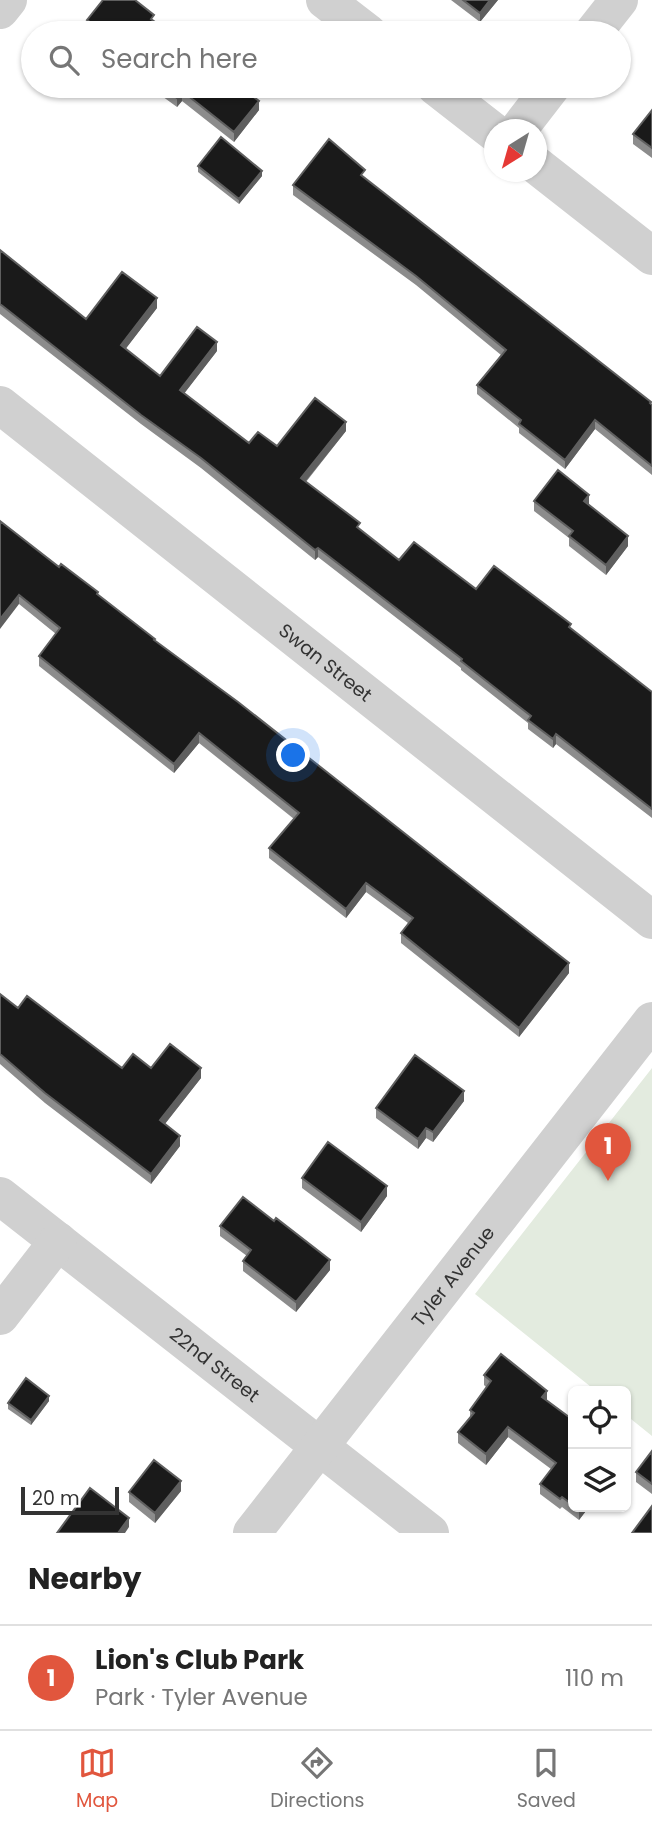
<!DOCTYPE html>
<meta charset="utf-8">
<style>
body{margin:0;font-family:Poppins,sans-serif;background:#f6f6f6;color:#222}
.controls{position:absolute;right:21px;bottom:21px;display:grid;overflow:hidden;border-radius:10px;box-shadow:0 2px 5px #0004}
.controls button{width:63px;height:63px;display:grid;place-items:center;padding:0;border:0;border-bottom:2px solid #e0e0e0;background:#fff;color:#222;font:35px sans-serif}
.compass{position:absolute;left:484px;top:119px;width:63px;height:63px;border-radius:50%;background:#fff;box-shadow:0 2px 5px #0004;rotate:217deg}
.scale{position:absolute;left:21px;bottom:18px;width:98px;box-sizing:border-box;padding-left:7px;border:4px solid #333;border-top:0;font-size:19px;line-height:24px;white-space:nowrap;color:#333;-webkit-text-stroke:5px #fff;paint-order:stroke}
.you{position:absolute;left:294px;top:756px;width:24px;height:24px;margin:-18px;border:5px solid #fff;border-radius:50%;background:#1a73e8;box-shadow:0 0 0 10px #1a73e833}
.badge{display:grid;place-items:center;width:46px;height:46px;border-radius:50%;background:#e1563d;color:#fff;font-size:23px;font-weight:700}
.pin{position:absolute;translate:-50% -58px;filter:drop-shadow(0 2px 4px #0008)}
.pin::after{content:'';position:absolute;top:37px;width:24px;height:21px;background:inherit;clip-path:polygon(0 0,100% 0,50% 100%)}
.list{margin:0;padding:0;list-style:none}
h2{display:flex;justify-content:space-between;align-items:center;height:91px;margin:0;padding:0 28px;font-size:30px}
h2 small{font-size:23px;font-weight:400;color:#767676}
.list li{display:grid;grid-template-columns:46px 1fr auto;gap:21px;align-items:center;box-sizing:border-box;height:105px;padding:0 28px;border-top:2px solid #e0e0e0}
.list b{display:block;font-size:26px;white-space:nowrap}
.list p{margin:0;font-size:23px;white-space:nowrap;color:#767676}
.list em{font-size:23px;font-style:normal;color:#767676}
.icon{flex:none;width:38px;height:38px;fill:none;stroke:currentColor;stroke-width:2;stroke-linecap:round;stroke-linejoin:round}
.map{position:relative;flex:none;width:652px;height:1533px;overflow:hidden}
.search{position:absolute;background:#fff;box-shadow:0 2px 5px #0004;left:21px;right:21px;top:21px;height:77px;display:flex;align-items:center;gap:18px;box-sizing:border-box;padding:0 24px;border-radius:38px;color:#767676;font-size:26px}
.sheet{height:196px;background:#fff}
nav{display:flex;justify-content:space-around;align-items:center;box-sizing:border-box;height:98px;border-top:2px solid #e0e0e0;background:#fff;font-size:19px;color:#767676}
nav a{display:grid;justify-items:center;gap:4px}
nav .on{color:#e1563d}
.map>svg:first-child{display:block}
.green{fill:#e3ebdf}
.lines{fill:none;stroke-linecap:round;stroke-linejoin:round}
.minor{stroke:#d0d0d0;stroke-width:38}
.wall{fill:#8c8c8c}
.shaded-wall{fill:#5f5f5f}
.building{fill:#1a1a1a;stroke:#5f5f5f;stroke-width:2}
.labels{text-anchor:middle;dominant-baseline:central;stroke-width:7;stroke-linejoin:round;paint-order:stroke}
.street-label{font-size:19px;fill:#333;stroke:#fff}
</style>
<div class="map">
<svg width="652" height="1533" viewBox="0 0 652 1533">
<rect width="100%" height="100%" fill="#fff"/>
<path class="green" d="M652,1068V1436L626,1415V1391H596L475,1294Z"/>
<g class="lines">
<g class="minor">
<path d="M325,0L368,33"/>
<path d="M0,10L8,0"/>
<path d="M593,33L619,0"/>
<path d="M435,86L494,132"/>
<path d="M518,130L552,86"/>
<path d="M536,165L652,256"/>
<path id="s1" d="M0,405L652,920"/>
<path id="s2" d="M0,1196L430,1533"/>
<path d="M0,1316L58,1241"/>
<path id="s3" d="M252,1533L652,1021"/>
</g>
</g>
<path class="wall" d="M135,0L92,33L87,30V20Z
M451,0H498L480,22Z
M83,86H98L92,93Z
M148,86H239L259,110L234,142L182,101L177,107Z
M652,110V158L633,144V134Z
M198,166L262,176L239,204L198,172Z
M365,178L652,405V475L595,429L565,469L519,433V428L477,394V385L501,355L416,285L293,195V185Z
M0,250L86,319L157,308L125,349L160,376L217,351L184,393L249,443L277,446L346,431L306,482L360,530L399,560L476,589L571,629L652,692V818L556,744L553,748L528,729V723L461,670V668L318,557L315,560L201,468L141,424L0,314Z
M534,501L589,505L628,546L606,575L569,546V538L534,511Z
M0,521L59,567L98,595L569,973L519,1037L401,943V933L408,923L366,892L346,918L269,858V848L294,819L199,743L174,773L39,666V656L56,634L19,604Z
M0,994L18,1008L122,1068H151L201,1078L165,1124L180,1146L151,1184L45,1103L0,1064Z
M464,1101L433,1142L426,1138L418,1149L376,1118V1108Z
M302,1178L387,1196L361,1232L302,1188Z
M274,1221L330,1270L296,1312L243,1271V1261L247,1256L220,1236V1226Z
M484,1375L547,1400L573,1420V1507H589L579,1520L562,1507L560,1509L540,1494V1484L551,1469L508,1437L486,1465L458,1443V1432L470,1418V1410L486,1387L484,1385Z
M49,1401L31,1425L8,1409V1403Z
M652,1451V1494L636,1482V1472Z
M181,1491L155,1523L129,1502V1492Z"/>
<path class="shaded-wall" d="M490,0H498L480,22V13Z
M92,86H98L92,93Z
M182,91V101L177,107V98Z
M259,101V110L234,142V132Z
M262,171V176L239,204V199Z
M157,298V308L121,355V345Z
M217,342V351L180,399V390Z
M595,420V429L565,469V460Z
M346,422V431L301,487V478Z
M589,495V505L584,512V501Z
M628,536V546L606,575V565Z
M318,548V557L315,560V550Z
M19,595V604L0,629V619Z
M199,733V743L174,773V764Z
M556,734V744L553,748V739Z
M366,883V892L346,918V909Z
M569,963V973L519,1037V1028Z
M201,1068V1078L160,1130V1120Z
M464,1091V1101L433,1142V1132Z
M426,1128V1138L418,1149V1139Z
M180,1136V1146L151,1184V1174Z
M387,1186V1196L361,1232V1222Z
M330,1260V1270L296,1312V1302Z
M547,1391V1401L542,1397Z
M49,1396V1401L31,1425V1420Z
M508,1427V1437L486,1465V1454Z
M181,1481V1491L155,1523V1513Z
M581,1507H589L579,1520V1510Z
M129,1518V1527L125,1533H118Z"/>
<path class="building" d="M103,0H135L154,15L151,19L170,33H92L97,27L87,20Z
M463,0H490L480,13Z
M161,86H239L259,101L234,132L182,91L177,98Z
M652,110V148L633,134Z
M221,137L262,171L239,199L198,166Z
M329,139L365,170L361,175L651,402L650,403L652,405V466L595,420L565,460L519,424L521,420L477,385L506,350L416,276L293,185Z
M0,250L86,319L122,272L157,298L121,345L160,376L197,327L217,342L180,390L249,443L258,432L277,446L315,398L346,422L301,478L360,523L357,527L399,560L414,542L476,589L494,566L571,624L569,627L652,692V809L556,734L553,739L528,720L531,716L461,661L462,659L318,548L315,550L201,458L141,415L0,304Z
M558,470L589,495L584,501L628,536L606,565L569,536L573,531L534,501Z
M0,521L59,567L61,564L98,592L97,594L155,639L154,640L238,702L569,963L519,1028L401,933L413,918L366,883L346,909L269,848L299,813L199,733L174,764L39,656L60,628L19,595L0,619Z
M0,994L18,1008L27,996L122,1068L133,1054L151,1068L170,1044L201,1068L160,1120L180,1136L151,1174L45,1093L0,1054Z
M415,1055L464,1091L433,1132L426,1128L418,1139L376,1108Z
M328,1142L387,1186L361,1222L302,1178Z
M243,1197L274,1221L276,1218L330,1260L296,1302L243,1261L251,1250L220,1226Z
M501,1354L547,1391L542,1397L573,1420V1505L562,1497L560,1499L540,1484L556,1463L508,1427L486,1454L458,1432L474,1413L470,1410L491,1381L484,1375Z
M26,1378L49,1396L31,1420L8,1403Z
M652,1451V1484L636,1472Z
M154,1460L181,1481L155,1513L129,1492Z
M90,1488L129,1518L118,1533H57Z
M652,1506V1533H632Z"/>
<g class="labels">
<g class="street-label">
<text stroke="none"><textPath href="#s1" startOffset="415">Swan Street</textPath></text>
<text stroke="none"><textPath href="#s3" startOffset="326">Tyler Avenue</textPath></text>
<text stroke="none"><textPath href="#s2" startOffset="273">22nd Street</textPath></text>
</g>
</g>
</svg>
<div class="controls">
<button><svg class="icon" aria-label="locate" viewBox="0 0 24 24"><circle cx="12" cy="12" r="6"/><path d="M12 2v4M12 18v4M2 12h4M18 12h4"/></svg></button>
<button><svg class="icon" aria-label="layers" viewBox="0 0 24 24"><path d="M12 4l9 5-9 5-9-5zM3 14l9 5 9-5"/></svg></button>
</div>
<svg class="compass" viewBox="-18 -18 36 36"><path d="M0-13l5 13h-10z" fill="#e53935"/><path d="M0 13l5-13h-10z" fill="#767676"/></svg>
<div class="scale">20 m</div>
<div class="you"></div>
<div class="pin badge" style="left:608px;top:1181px">1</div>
<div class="search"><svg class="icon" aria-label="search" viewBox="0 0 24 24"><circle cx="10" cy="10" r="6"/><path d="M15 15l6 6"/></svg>Search here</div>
</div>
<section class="sheet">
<h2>Nearby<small></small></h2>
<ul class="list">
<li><span class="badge">1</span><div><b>Lion's Club Park</b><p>Park · Tyler Avenue</p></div><em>110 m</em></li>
</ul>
</section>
<nav>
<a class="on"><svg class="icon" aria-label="map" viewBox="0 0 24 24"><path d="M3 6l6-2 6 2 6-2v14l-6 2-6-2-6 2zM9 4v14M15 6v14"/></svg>Map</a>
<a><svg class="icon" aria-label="directions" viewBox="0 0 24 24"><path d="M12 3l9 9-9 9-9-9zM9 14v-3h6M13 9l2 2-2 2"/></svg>Directions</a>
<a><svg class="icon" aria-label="saved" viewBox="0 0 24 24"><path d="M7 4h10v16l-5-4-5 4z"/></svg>Saved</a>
</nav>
